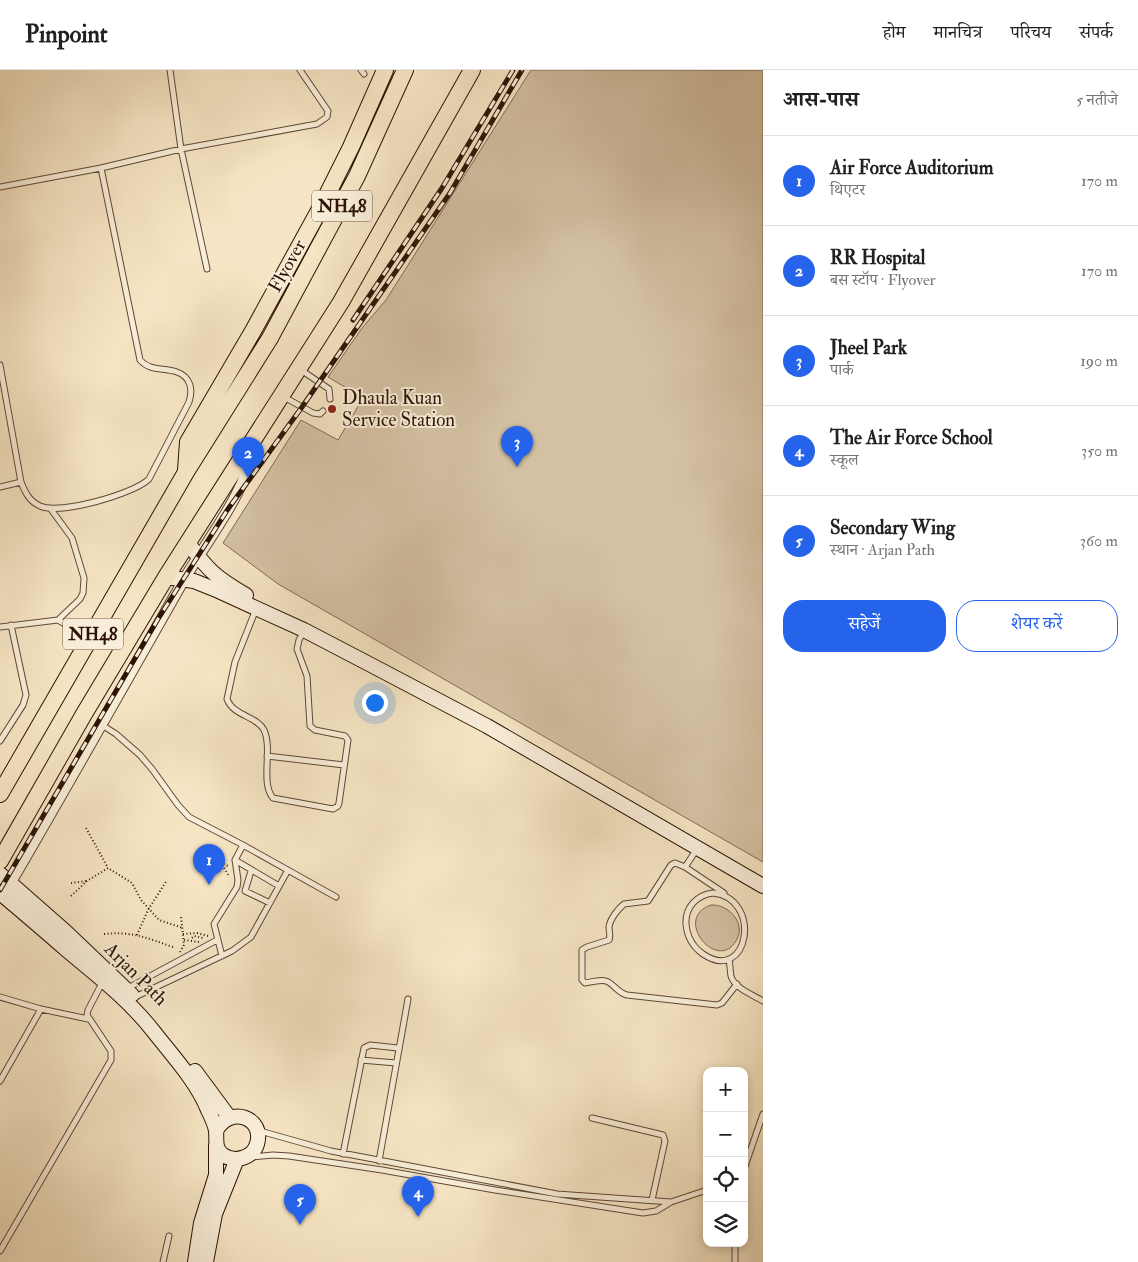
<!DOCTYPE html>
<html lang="hi">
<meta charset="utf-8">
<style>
body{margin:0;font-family:"IM FELL Double Pica","Noto Serif Devanagari",serif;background:#f2f2f2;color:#202124}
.controls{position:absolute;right:15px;bottom:15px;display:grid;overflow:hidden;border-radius:10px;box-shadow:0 2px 8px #0003}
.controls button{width:45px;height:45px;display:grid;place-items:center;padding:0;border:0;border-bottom:1px solid #e0e0e0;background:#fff;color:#202124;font:25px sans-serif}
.you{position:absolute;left:374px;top:632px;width:18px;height:18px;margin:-12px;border:4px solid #fff;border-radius:50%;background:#1a73e8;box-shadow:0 0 0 8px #1a73e833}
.badge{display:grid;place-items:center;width:32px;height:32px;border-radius:50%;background:#2563eb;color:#fff;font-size:16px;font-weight:700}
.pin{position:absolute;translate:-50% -41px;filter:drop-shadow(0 1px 2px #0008)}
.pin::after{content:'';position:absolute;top:26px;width:18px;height:15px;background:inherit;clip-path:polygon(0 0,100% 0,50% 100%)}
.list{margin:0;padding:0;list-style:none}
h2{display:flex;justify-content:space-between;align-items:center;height:65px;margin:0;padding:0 20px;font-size:21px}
h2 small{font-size:16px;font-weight:400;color:#757577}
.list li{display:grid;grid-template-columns:32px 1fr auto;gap:15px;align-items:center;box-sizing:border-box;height:90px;padding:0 20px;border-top:1px solid #e0e0e0}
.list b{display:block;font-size:19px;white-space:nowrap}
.list p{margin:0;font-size:16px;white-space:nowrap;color:#757577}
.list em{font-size:16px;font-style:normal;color:#757577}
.actions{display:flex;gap:10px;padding:15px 20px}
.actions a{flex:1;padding:11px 0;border:1px solid #2563eb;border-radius:20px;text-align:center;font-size:18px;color:#2563eb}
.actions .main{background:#2563eb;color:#fff}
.icon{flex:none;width:28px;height:28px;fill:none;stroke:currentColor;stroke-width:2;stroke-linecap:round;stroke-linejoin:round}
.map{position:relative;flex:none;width:763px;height:1192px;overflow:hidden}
header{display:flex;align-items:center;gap:30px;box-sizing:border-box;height:70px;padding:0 25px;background:#fff;border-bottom:1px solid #e0e0e0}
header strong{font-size:24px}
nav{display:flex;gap:28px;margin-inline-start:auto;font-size:18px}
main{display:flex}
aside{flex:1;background:#fff}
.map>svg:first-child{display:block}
.green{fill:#d4c1a4;stroke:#806a55}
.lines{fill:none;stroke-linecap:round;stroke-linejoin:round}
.service-casing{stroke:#5f4836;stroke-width:7}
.minor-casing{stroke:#5f4836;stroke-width:12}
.secondary-casing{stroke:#2d1306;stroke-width:16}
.trunk-casing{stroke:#2d1306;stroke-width:18}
.path{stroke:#2d1306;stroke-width:2;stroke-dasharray:1 2.5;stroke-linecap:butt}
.service{stroke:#f9eed9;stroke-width:5}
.minor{stroke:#f9eed9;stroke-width:10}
.secondary{stroke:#f9eed9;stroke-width:14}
.trunk{stroke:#f6e5c4;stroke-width:16}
.rail-casing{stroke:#2d1306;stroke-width:5}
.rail{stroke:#f9eed9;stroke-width:3;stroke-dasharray:9;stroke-linecap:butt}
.poi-dot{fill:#8f2418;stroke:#f9eed9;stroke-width:2}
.labels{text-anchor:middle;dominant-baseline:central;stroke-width:4;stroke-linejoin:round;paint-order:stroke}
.shield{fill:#f9eed9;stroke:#6a5545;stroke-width:1}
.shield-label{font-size:18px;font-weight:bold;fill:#2d1306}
.street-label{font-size:19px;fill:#2d1306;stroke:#f9eed9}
.poi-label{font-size:19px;fill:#2d1306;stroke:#f9eed9;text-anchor:start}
</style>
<header>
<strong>Pinpoint</strong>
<nav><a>होम</a><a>मानचित्र</a><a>परिचय</a><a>संपर्क</a></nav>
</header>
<main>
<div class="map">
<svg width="763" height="1192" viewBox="0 0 763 1192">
<rect width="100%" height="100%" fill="#f6e5c4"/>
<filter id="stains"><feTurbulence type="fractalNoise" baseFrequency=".004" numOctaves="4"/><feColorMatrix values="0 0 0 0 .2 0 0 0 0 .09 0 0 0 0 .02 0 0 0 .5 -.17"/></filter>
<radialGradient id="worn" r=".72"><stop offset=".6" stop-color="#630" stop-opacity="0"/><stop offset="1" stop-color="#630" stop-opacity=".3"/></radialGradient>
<path class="green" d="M531,0H763V792L278,514L223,473L301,350L338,370L363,328L328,307L362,258L386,230Z
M711,835C729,834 747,854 736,871C717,903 672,848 711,835Z"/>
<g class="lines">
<g class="service-casing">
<path id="service" d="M170,0L181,79L207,199
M361,0L364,4
M0,117L101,98L181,79L317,54L327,47L328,41L300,0
M0,295L21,412C25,422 29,431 40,436C60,445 134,424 149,409L189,332C193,320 191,307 177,302C163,297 151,302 140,290L101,98
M301,300L329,319L330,329
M284,327L313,343L320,344L323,341
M0,417L21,412
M50,438L72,468L84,508L83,523L80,529L58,550
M256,539L235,592L227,629C233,646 257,646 264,660C273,679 260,713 273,728L333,739L338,736L339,733L348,670L345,666L315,660L310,656L307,606L297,579L299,570L304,561
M0,557L58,550L75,560
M102,655L116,664L140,685L152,699L178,735L189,747L243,775L336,827
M0,671L23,635L26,625L11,555
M267,686L344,695
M697,779L685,797L724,823
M235,790L279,816
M685,797L675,793L671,795L648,831L624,834C618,839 610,849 609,857C609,863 611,865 609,870L587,877L582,880V910L585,913C591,912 600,909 606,911C614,914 618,923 627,925L717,935L722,933L737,914
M251,801L245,821L270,833
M713,823C763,828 749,915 703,884C693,877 687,866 686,854C685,837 697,825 713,823Z
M222,886L214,854L237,817L238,810L235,790L243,775
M729,889C730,894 730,900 731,906C734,918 753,925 763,931
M128,918L217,870
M0,927L41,939L88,949
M135,927L232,881L251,867L288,800
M361,990L396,993
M0,1011L41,939
M592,1048L663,1065L665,1071L652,1130
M260,1061L331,1081L557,1124L671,1132
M343,1084L364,978L370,975L398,978
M251,1087L273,1085L289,1086L382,1100L495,1120L643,1143L656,1141L671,1132L707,1120
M379,1091L408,929
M744,1099L763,1044
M0,1181L111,990V981L87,945L88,940L102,913
M163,1192L169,1166
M735,1192V1173"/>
</g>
<g class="minor-casing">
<path id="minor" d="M7,819C66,718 124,615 182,513C207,469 244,427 254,376"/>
</g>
<g class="secondary-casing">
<path id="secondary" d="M188,473C208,500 216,508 246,525
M166,507L194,511L214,519L304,560L373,596L487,656L763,816
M0,804L66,862L132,925
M0,823C23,842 46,862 69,882C99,907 130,931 154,962C172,985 197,1012 208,1040C211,1046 215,1054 216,1061C217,1070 214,1078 223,1085C235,1093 253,1088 257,1074C265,1047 229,1035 216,1061
M195,1001L229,1047
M195,1192L201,1153L216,1105V1075
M206,1192L215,1144L237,1089"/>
</g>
<g class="trunk-casing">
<path id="trunk" d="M186,400L188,372L253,261L321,137L351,77L385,0
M0,724L186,402L270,268L357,106L405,0
M0,791L84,644L166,507L341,232L472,0"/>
</g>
<path class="path" d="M86,758L108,798
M208,786L228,796
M224,798L229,806
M71,813L87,811
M71,826L87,811L108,798L132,813L141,830L159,850L183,858
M104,864C132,861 147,868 173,877
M183,864L197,863L208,866
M137,865L148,840L167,810
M192,868L194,866L203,868
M184,870L199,872
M180,882L184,875L181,846"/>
<use href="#service" class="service"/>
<use href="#minor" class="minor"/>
<use href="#secondary" class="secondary"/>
<use href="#trunk" class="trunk"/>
<g class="rail-casing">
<path id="rail" d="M353,250L442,118L513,0
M0,820L158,549L228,439L302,337L450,123L522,0"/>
</g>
<use href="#rail" class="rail"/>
</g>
<circle class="poi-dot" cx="332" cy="339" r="5"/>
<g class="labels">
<g class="shield">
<rect x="312" y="120.5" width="60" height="31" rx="4"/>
<rect x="63" y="548.5" width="60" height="31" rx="4"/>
</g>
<g class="shield-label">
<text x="342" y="136">NH48</text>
<text x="93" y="564">NH48</text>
</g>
<g class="street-label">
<text transform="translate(287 196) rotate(-61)">Flyover</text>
<text transform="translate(136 904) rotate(45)">Arjan Path</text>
</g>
<g class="poi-label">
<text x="342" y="328">Dhaula Kuan<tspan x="342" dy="22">Service Station</tspan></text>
</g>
</g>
<rect width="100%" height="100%" filter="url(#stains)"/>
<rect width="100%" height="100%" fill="url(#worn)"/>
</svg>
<div class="controls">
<button>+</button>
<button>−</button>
<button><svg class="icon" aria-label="locate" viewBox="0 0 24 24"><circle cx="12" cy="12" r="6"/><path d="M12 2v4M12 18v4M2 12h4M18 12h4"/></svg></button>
<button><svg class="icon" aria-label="layers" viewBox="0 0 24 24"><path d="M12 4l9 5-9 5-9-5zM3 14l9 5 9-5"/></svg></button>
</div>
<div class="you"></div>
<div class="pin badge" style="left:209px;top:815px">1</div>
<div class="pin badge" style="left:248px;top:408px">2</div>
<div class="pin badge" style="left:517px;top:397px">3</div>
<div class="pin badge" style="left:418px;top:1147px">4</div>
<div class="pin badge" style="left:300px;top:1155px">5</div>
</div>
<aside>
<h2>आस-पास<small>5 नतीजे</small></h2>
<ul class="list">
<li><span class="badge">1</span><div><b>Air Force Auditorium</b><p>थिएटर</p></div><em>170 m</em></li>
<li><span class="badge">2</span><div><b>RR Hospital</b><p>बस स्टॉप · Flyover</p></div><em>170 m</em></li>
<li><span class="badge">3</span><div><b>Jheel Park</b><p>पार्क</p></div><em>190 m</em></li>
<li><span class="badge">4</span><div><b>The Air Force School</b><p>स्कूल</p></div><em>350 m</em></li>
<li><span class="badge">5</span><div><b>Secondary Wing</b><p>स्थान · Arjan Path</p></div><em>360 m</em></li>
</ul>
<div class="actions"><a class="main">सहेजें</a><a>शेयर करें</a></div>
</aside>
</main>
